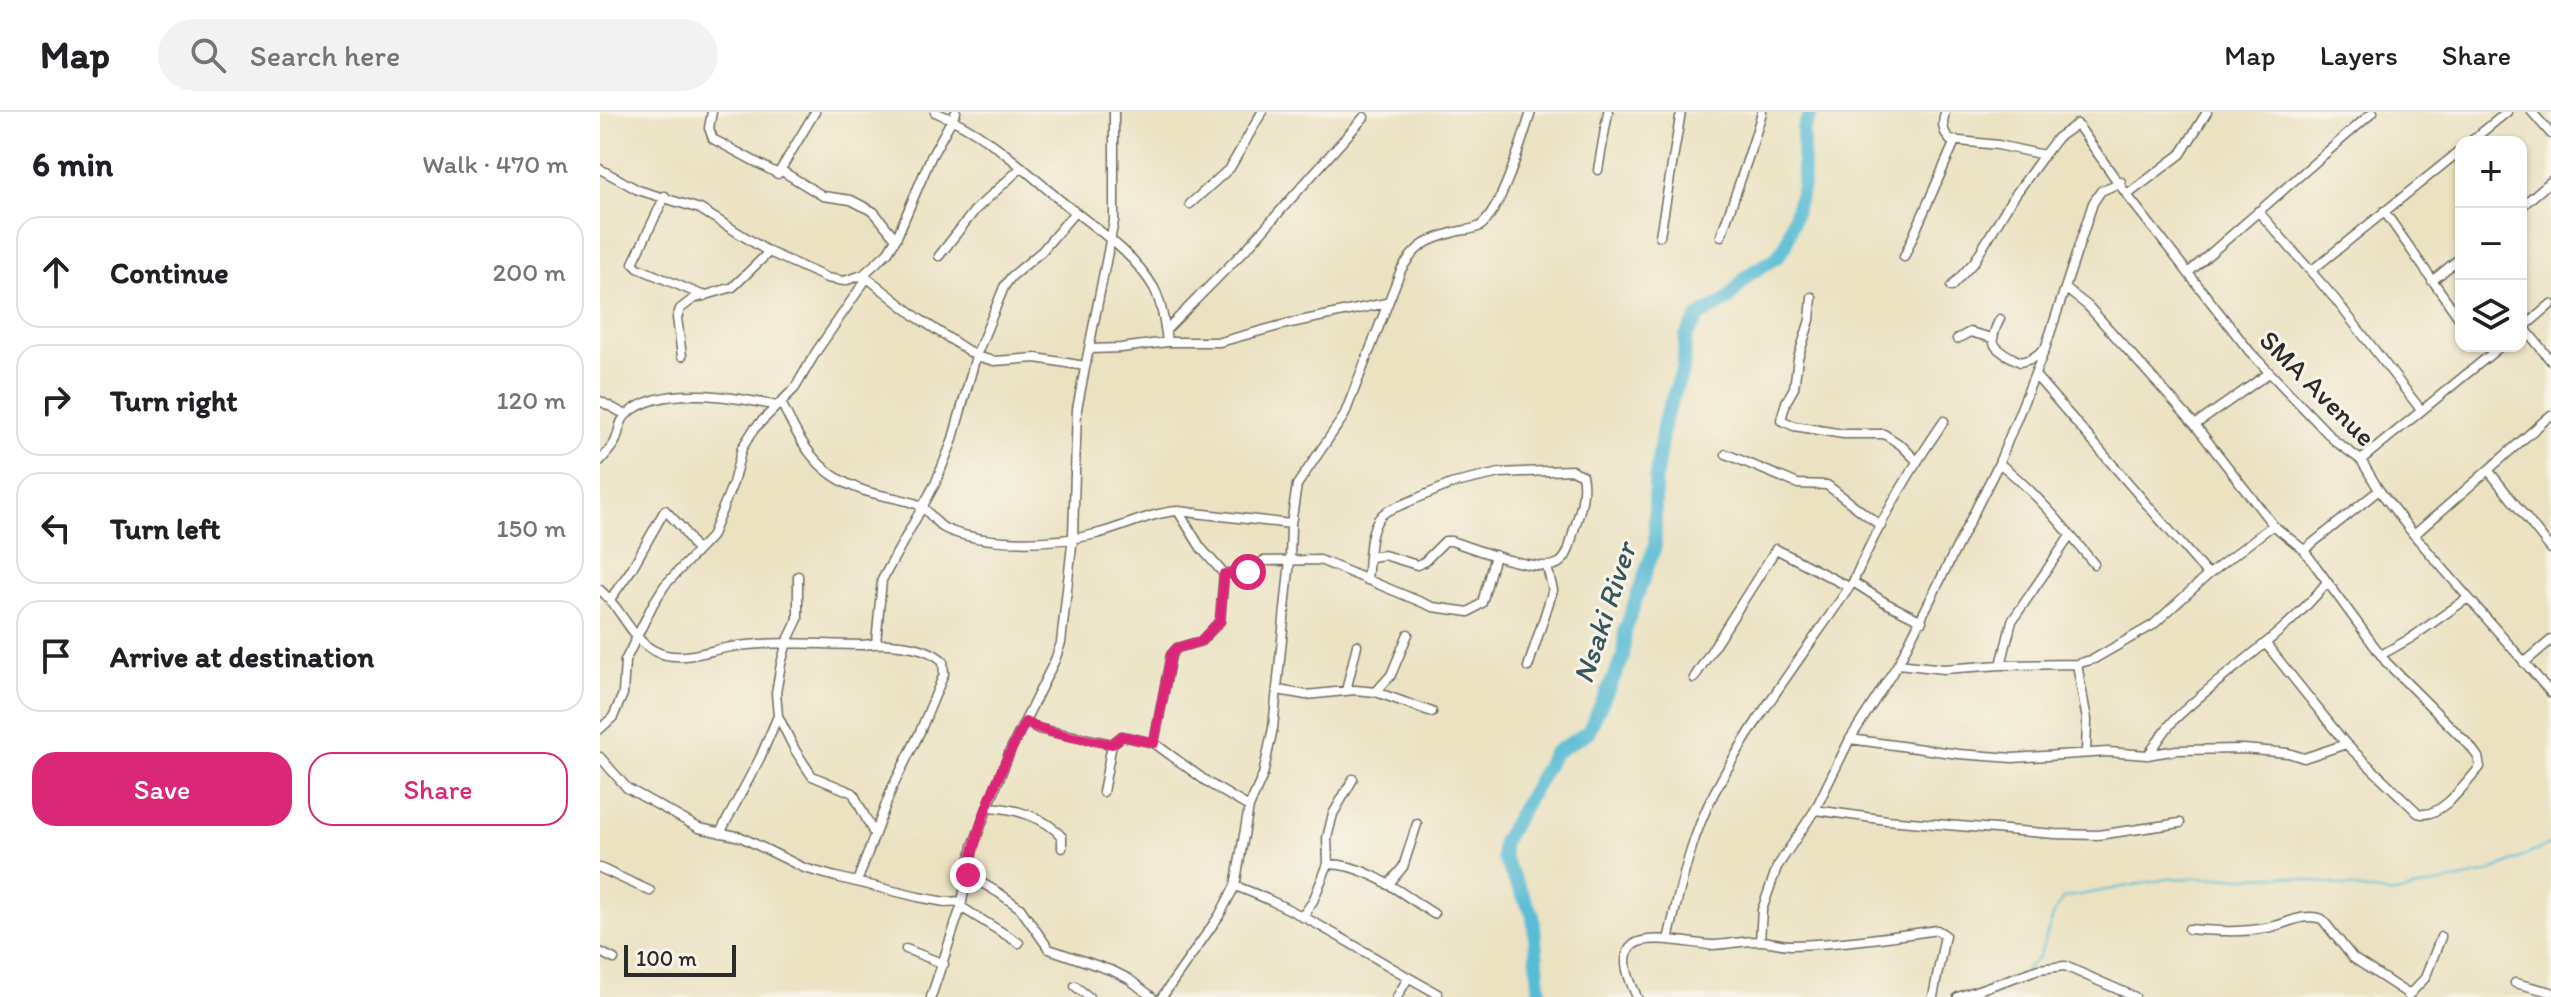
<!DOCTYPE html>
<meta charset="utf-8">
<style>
body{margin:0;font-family:Itim,sans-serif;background:#f2f2f2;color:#202124}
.controls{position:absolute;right:24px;top:24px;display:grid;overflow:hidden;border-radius:16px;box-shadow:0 2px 6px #0004}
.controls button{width:72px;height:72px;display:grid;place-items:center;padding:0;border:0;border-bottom:2px solid #e0e0e0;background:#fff;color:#202124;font:40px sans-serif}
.scale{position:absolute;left:24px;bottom:20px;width:112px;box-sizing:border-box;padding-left:8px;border:4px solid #2b2b2b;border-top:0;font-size:22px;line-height:28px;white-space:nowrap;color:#2b2b2b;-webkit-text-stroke:6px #f7f3e8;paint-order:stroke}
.stop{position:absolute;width:24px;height:24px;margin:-18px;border:6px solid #db2777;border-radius:50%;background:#fff}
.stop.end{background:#db2777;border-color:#fff;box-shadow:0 2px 8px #0008}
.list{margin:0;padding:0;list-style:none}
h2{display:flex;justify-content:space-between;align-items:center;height:104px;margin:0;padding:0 32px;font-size:34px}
h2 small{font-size:26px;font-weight:400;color:#757577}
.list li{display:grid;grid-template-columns:52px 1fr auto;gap:24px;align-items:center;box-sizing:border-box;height:112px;margin:0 16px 16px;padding:0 16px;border:2px solid #e0e0e0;border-radius:24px}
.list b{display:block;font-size:30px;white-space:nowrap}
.list em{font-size:26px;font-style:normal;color:#757577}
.actions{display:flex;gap:16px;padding:24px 32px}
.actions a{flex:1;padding:18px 0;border:2px solid #db2777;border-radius:24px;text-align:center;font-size:28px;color:#db2777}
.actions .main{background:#db2777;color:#fff}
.icon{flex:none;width:44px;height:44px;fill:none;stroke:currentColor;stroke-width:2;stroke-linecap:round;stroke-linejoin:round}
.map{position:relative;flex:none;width:1951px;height:885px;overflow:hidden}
header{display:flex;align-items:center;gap:48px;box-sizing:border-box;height:112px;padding:0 40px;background:#fff;border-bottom:2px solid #e0e0e0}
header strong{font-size:38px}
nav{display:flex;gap:44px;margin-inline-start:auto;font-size:28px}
.search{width:560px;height:72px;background:#f2f2f2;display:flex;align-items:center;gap:20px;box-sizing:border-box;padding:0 28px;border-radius:44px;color:#757577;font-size:30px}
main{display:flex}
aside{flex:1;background:#fff}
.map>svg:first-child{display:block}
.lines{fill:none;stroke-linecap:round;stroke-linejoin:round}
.stream{stroke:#56bbd5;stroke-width:2}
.river{stroke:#56bbd5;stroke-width:14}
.minor-casing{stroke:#6e6b60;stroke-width:11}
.minor{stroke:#fff;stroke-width:8}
.route{stroke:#db2777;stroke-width:10}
.labels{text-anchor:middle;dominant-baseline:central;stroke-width:6;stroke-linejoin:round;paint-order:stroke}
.street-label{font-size:28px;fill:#2b2b2b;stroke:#f7f3e8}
.water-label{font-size:30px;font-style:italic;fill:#38565e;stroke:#f7f3e8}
</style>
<header>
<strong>Map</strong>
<div class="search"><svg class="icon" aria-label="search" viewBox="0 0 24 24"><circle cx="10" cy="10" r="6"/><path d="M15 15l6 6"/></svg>Search here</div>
<nav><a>Map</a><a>Layers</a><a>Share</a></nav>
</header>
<main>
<aside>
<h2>6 min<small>Walk · 470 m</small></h2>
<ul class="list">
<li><svg class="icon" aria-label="ahead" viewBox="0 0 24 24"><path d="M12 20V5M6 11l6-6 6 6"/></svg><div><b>Continue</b></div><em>200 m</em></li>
<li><svg class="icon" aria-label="right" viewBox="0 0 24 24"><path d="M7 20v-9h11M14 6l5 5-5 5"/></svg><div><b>Turn right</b></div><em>120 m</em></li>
<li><svg class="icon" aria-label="left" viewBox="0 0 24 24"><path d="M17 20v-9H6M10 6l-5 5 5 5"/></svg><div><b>Turn left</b></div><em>150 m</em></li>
<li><svg class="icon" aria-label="arrive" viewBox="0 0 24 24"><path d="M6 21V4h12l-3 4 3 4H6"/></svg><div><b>Arrive at destination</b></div></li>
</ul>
<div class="actions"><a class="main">Save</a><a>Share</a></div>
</aside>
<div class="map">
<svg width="1951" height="885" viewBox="0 0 1951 885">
<rect width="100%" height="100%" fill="#f7f3e8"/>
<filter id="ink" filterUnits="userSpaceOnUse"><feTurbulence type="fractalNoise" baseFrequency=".0125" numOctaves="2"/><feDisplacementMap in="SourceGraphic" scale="16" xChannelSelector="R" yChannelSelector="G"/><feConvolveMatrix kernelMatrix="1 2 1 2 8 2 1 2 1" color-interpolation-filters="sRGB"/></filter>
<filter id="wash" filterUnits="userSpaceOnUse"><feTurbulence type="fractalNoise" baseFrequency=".006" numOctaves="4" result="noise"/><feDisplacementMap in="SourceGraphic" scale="32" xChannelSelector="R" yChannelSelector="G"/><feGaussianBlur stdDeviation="1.8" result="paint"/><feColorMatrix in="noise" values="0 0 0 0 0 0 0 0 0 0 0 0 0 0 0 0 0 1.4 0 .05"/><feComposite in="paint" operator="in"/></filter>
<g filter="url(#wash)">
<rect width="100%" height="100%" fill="#ebe2c1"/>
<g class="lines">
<path class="stream" d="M1425,858L1439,845L1455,799L1463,786L1567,767L1684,764L1791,782L1887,761L1951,732
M1393,885L1411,870"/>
<path class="river" d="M940,885L933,803L903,745V730L954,641L988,620L1023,546L1025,518L1055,434V369L1064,309L1083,257L1086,224L1099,204L1126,189L1148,163L1177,145L1186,133L1203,74V17L1212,0"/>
</g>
</g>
<g filter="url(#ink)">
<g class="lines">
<g class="minor-casing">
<path id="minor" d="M112,0L109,16L113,27L178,62L215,0
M335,0C389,22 417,52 460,88C493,115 532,138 554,176C562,191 565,213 567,230
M1345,0C1342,11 1342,19 1350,28L1398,33L1444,43
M1932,0L1951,22
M1870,30L1907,0
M0,57L38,78L100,97L169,140L227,166L244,169L263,163L288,140L296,127L331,45L356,0
M998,58L1008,0
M182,59L223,84L251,88L274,100L296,127
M1527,83L1581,42L1607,0
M65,84L33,151L38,156L104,184
M590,92L630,56L662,0
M1921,95L1951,69
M1658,99L1735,187L1821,298
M1784,99L1861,209
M1060,124L1081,0
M1121,124C1135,82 1151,42 1162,0
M339,144L375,98L422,55
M1304,145L1355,29
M1711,159L1861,38
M1588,161L1773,0
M265,164L318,206L376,244L394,249L436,246L485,254
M267,166L216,240L195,276L181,290C203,336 220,367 272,381C287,385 305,387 319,393C330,398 334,412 346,417C384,434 456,432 496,422C525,415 549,401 578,399L691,412
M1832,169L1861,145
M1351,175L1374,150L1410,90L1444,43L1457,26L1477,12L1527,83L1650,240L1735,329L1761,348L1779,378L1814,423L1951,581
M1466,177L1488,194L1595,313L1673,413L1704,438L1786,550L1870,634L1878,645L1880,655C1867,670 1839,709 1818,701L1746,632L1666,532
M1212,185L1210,208L1198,246L1194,276L1186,290L1181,308L1194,314L1243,322H1284L1301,333L1317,349
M1400,207C1385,234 1396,237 1420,250L1431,247L1445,237
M1924,215L1951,249
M1922,217L1951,192
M566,218L649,134L764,5
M1357,227L1370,220L1392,226
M490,237L521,236L567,230H620L686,212L786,191
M82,244L77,206L80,197L93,187L133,175L169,140
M1435,263L1608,463
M0,289L26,303
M1595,313L1669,261
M1126,342L1198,372L1227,373L1281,414
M1761,348L1901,234
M0,349C5,343 11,337 15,330C20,320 18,310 27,302C62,271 135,285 177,294
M1399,351C1436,380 1465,416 1494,452
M1889,359L1951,437
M578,399L601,436L624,462L648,460L663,449L720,448L833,495L869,500L882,491L895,443
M1814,423L1951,303
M1704,438L1779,378
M198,464V507L187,530L181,552L176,581L178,604L195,638L212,664L253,681L274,722
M767,468C770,447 767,410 787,399L851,372L877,366L900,361L972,358L982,363C986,381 980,400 974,418C971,428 969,445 959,451C940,463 873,436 851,429H845L824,450L817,453L784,443L771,445
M1253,470L1286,491L1322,509
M0,478C21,495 30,525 53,538C74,550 98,542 120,537C168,527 214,533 262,533C285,530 325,532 343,549L344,562L319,622L292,676L257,770
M11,486L31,458L65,398L82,416L97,439
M276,531L282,468L335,372L352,330L376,244L404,175L411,165L442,139L475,100
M1781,543L1811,526L1868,486
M1924,551L1951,528
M1298,552L1344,557L1401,553L1477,552L1494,547L1553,513L1608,463L1673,413
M1477,552L1487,608L1486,641
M1401,553L1412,509L1470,424
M928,555L953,478L947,455
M1094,566L1176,437L1249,475
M678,578L706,583L755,578L776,580L832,600
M746,579L757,533
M776,580L791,563L808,522
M425,610L439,617L512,632
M0,617L13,605L23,582L25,549L53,492L65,473L111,425L133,371L142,336L154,317L181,290
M1250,627L1359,642L1413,646L1508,640L1547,643L1577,638L1643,637L1688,641L1704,646L1746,632
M554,631L571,543L577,536L601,529L620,509L624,462
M1548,643C1557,631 1564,619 1574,608C1623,560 1684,525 1727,470
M0,645L27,676L99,716L141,725L204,756L236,765L318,785L345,790L362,789
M503,680L512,632L522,624L554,631L610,672L649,695
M388,695C413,696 446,705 462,725V736
M1215,698L1287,708L1455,722L1498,723L1580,711
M120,721L160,646L178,604
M728,752C767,752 802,782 834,802
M0,756L50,779
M368,763L399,781L420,796L449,837L513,859L529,867L552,885
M788,773L803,755L817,712
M635,774C707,800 771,846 838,882
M361,795L419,831
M702,805L713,789L728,752L727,726L733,702L753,667
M1589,817C1615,819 1641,821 1666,816C1686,813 1702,800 1722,807L1753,846L1808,882
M1068,828C1080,778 1090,727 1114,681C1153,607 1206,539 1253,470C1277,414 1309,360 1344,309
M1160,829L1162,798L1177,755L1215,698L1250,627L1298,552L1399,351L1445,237L1493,91L1501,79L1521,70
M306,837L344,852
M0,840L14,847
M1915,871L1951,880
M475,874L489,885
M1808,884L1825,866L1841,825
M331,885L361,795L373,734L388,695L410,639L455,548L461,531L473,424L477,297L514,109V0
M562,885L619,804L635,774L649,695L663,663L673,616L690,448L691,412L697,373L744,304L801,158C817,132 827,128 855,120C863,118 873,118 880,114C901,100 923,25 931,0
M797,885L808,866
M1037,885C1031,872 1018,845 1033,833C1047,821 1093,832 1111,833C1128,833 1144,828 1160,829C1170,829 1180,833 1191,833C1240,832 1288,825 1337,818L1345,823L1333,885
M1358,885L1439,857L1465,854L1535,885"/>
</g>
<use href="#minor" class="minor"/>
</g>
</g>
<g class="lines" filter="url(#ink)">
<path class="route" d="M368,763C377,710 400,658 425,610C451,623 483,627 512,632L522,624L554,631L571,543L577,536L601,529L620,509L624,462L648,460"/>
</g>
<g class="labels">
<g class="street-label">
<text transform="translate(1718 276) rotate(45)">SMA Avenue</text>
</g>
<g class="water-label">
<text transform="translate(1004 501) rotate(-72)">Nsaki River</text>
</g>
</g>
</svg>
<div class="controls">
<button>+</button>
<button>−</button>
<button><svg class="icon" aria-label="layers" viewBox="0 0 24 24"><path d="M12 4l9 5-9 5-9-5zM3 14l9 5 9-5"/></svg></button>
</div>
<div class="scale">100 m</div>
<div class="stop" style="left:648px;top:460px"></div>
<div class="stop end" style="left:368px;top:763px"></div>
</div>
</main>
